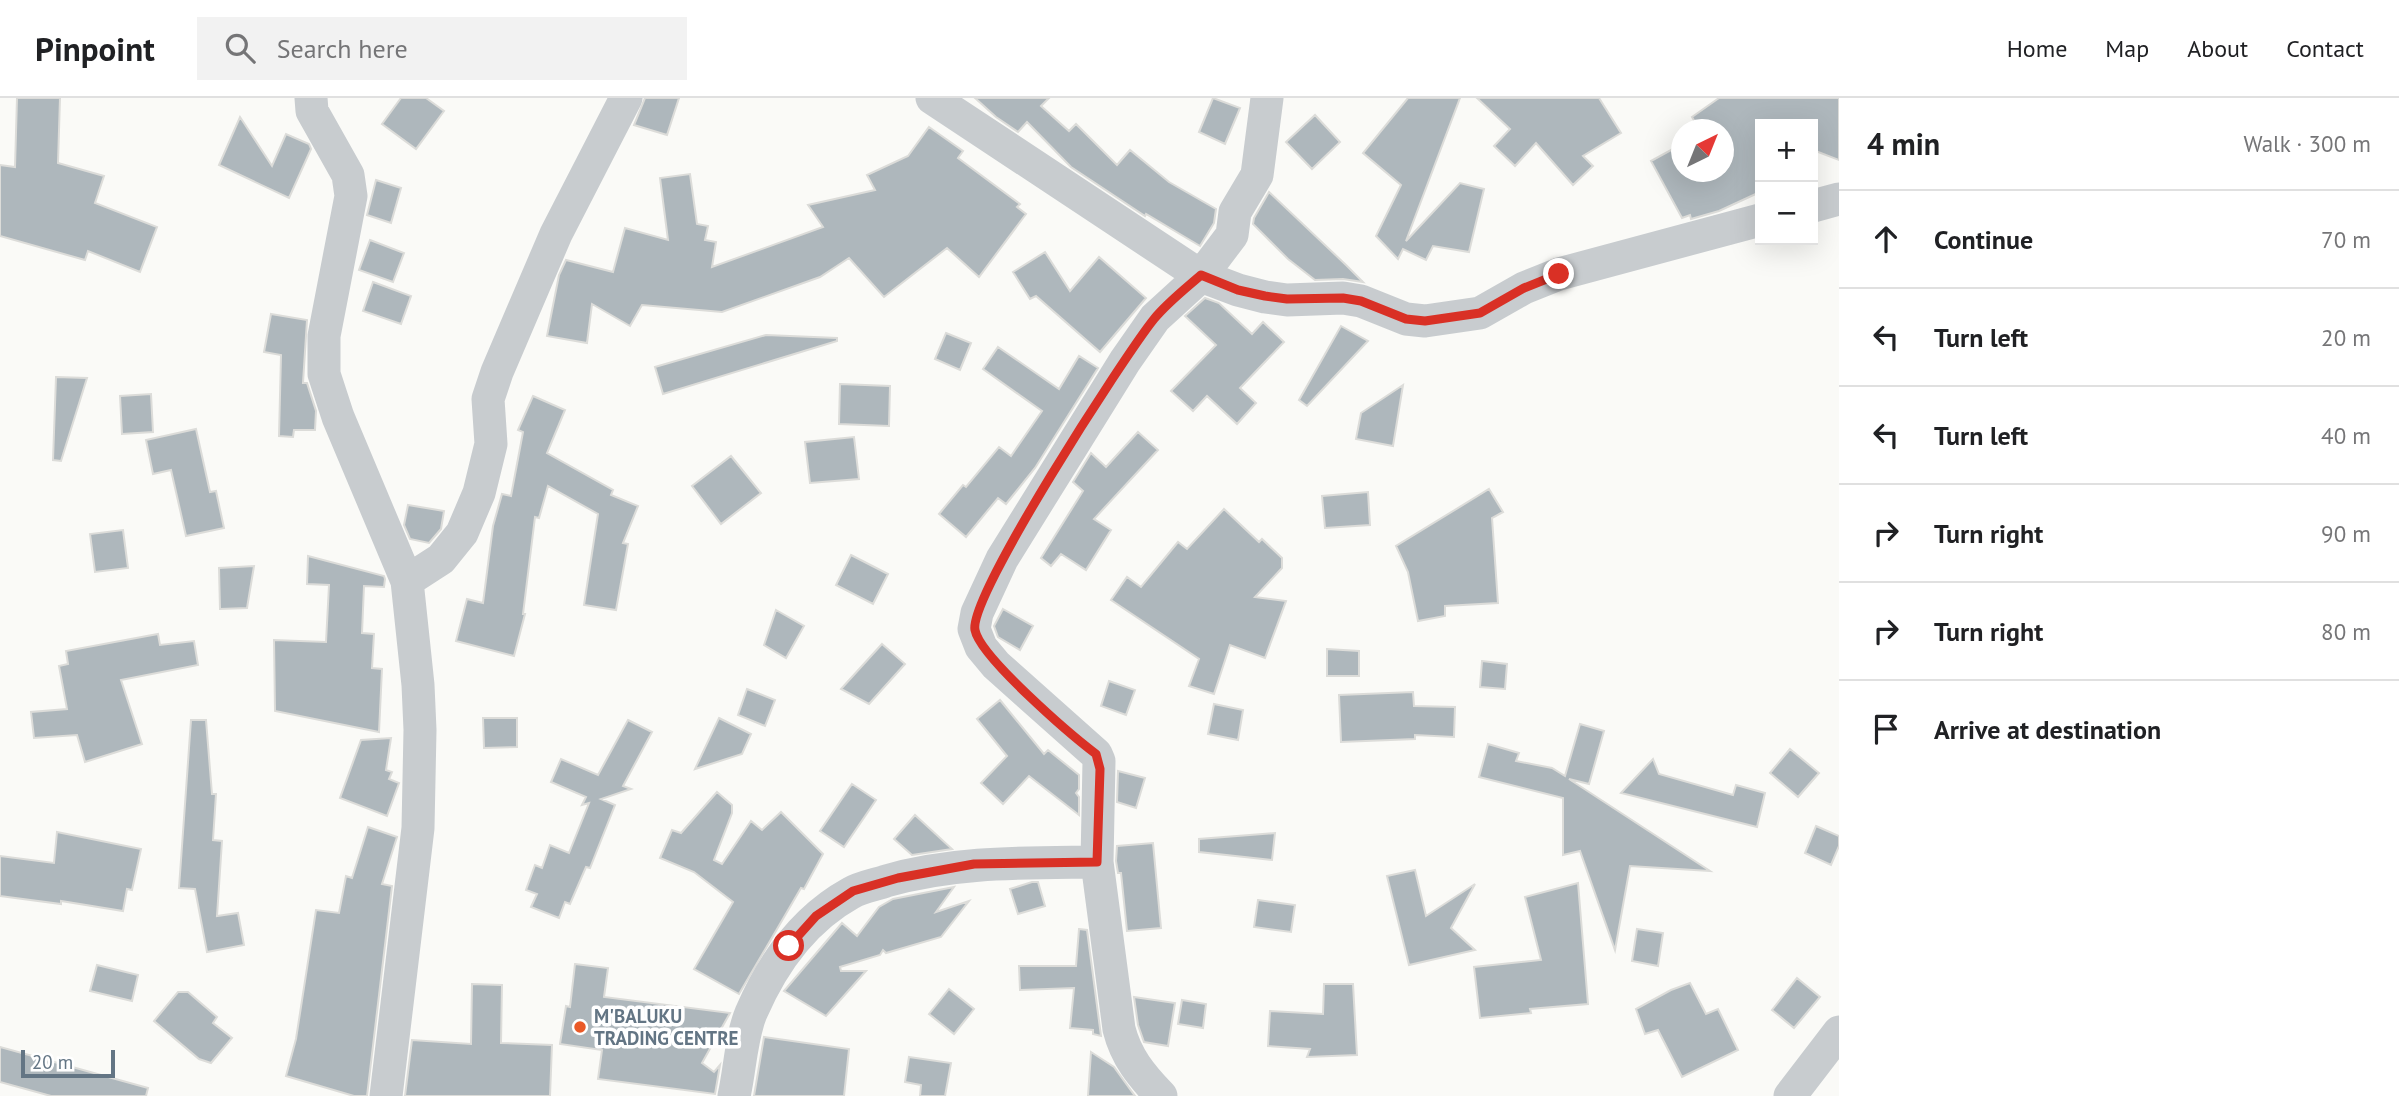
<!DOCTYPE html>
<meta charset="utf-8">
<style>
body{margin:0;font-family:"PT Sans",sans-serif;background:#f2f2f2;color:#202124}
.controls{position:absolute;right:21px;top:21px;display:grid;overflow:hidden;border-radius:0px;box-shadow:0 7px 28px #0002}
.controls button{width:63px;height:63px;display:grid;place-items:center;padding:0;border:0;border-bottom:2px solid #e0e0e0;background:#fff;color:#202124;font:35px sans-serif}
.compass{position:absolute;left:1671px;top:21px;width:63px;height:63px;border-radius:50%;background:#fff;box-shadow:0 7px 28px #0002;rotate:43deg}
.scale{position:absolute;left:21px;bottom:18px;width:94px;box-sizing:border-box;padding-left:7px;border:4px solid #637584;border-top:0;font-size:19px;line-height:24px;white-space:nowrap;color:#637584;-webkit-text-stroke:5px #fff;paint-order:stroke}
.stop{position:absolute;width:21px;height:21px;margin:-16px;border:5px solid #d93025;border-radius:50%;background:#fff}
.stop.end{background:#d93025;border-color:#fff;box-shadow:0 2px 7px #0008}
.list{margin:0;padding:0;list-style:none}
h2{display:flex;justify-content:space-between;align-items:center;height:91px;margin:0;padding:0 28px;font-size:30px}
h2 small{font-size:23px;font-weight:400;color:#757577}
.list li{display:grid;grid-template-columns:46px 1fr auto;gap:21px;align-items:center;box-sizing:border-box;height:98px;padding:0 28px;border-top:2px solid #e0e0e0}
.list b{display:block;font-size:26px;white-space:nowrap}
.list em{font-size:23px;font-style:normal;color:#757577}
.icon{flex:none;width:38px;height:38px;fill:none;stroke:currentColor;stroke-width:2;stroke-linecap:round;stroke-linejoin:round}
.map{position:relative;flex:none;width:1839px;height:998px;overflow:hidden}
header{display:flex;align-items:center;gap:42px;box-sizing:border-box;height:98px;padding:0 35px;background:#fff;border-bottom:2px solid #e0e0e0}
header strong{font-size:33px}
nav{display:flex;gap:38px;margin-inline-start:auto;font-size:24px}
.search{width:490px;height:63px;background:#f2f2f2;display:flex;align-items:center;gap:18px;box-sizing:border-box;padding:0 24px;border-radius:0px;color:#757577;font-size:26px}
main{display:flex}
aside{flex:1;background:#fff}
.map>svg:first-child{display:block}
.building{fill:#aeb7bc;stroke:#dcdcd9;stroke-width:2}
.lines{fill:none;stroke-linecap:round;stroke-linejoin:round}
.street{stroke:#c8cccf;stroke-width:33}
.route{stroke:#d93025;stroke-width:9}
.poi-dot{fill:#ea5927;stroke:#fff;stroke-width:2.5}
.labels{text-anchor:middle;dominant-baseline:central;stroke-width:7;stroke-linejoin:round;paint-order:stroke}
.poi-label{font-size:19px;font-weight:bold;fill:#637584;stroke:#fff;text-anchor:start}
</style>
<header>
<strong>Pinpoint</strong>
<div class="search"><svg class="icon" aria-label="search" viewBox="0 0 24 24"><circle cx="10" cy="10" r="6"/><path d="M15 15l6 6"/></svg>Search here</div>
<nav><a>Home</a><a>Map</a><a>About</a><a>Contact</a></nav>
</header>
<main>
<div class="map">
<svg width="1839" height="998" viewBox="0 0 1839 998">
<rect width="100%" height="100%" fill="#fafaf7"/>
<path class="building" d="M17,0H60L58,65L104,78L95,105L157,129L140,174L88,153L85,162L0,138V67L15,69Z
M401,0H426L444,13L416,51L382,26Z
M645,0H679L667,37L634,27Z
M975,0H1049L1041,8L1069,33L1076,26L1117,67L1130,52L1169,84L1216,111L1214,125L1200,148L1146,116L1145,118L1071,69L1027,24L1018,34L996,19Z
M1213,0L1240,10L1225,46L1199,34Z
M1408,0H1460L1406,143L1460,85L1484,91L1469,154L1433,148L1426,162L1403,151L1398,161L1376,138L1401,87L1363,55Z
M1477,0H1599L1621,35L1583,58L1593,68L1573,87L1536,45L1515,68L1494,48L1510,31Z
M1719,0H1839V62L1813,52V26H1760V94L1719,113L1691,121L1690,117L1682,120L1651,63L1682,46V74H1724V32H1700L1692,19Z
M1315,17L1340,44L1312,71L1286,44Z
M240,19L272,68L286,36L309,46L311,51L289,100L219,67Z
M929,29L963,53L958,60L1020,106L1017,109L1026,116L979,179L947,150L884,199L849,160L820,179L722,214L642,207L630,228L592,206L587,245L547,238L559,177L566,162L613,174L625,130L668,142L660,80L690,76L697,126L708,128L705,142L716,144L712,169L823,129L808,107L875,92L867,77L908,58Z
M376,82L401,90L391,125L367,117Z
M1269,94L1346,167L1363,184L1343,181L1315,182L1288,161L1253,126L1254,120Z
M370,142L404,155L393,184L359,172Z
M1045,154L1070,193L1099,159L1146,200L1100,254L1036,198L1030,201L1013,174Z
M373,184L411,198L401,226L363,213Z
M1205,200L1219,205L1252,236L1263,224L1284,244L1240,290L1256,305L1237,326L1207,298L1193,313L1171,293L1216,247L1185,218Z
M271,216L307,222L303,285H307L316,313L315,332H294L293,339L279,338L281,257L264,254Z
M1341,228L1368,243L1307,308L1299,302Z
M946,235L971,245L960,272L935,261Z
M766,237L837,240V243L663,296L655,269Z
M998,249L1059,291L1079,258L1098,270L1035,370L1006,406L998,400L966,439L939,416L963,387L966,389L999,349L1011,358L1042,313L983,271Z
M56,279L87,280L61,363L53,362Z
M840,286L890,288L889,328L839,326Z
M1403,287L1393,348L1356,341L1361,315Z
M151,296L153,334L122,336L120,298Z
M533,298L565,312L547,355L613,392L611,397L638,408L623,445L628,446L616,512L584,507L598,416L548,388L539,420L535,419L523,516H525L514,558L456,543L467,501L483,505L493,428L502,396L511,398L523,334L518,332Z
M196,331L210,394L216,393L224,430L186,438L171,372L153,376L146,342Z
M1138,334L1158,352L1094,421L1111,432L1086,472L1061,456L1051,468L1041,460L1083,393L1073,384L1091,355L1106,369Z
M854,339L859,381L810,385L805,344Z
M731,358L761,395L721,426L692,388Z
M1489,391L1503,414L1492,420L1498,505L1445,508V518L1418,523L1408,474L1396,448Z
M1368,394L1370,427L1325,430L1322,398Z
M408,407L444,413L441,431L429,445L410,441L404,427Z
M1224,411L1259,444L1262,441L1282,460V470L1255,499L1286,503L1265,560L1230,547L1214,596L1189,588L1199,561L1111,502L1127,479L1141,489L1178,444L1187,451Z
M123,432L128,470L95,474L90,436Z
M851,457L888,476L873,506L836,487Z
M308,458L384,478L385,481L384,489L364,488L362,535L374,536L372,570L382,571L379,634L275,613L274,542L326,544L329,487L307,486Z
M254,468L247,510L220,511L219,470Z
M1003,511L1033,528L1020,552L998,539L994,528Z
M776,512L804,528L786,560L764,547Z
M158,536L160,547L194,543L198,567L121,582L142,646L85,664L77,637L34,640L31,614L67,611L59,568L68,566L66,553Z
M882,546L905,566L869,606L841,591Z
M1327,551L1359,553V578H1327Z
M1482,563L1507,566L1505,591L1480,589Z
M1109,583L1135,592L1126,617L1101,608Z
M747,591L775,602L765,628L738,617Z
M1413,594L1414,608L1455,609L1454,639L1415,637V641L1341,644L1339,597Z
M1000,602L1044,656L1048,652L1079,677V691L1076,695L1079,699V717L1029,678L1003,706L981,685L1007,658L977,621Z
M1214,606L1243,612L1238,642L1208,636Z
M483,620H517V649L484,650Z
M719,620L751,636L742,656L695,671Z
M191,622H206L212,696H216L213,742L222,743L217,818L238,815L244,847L207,854L195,791L179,790Z
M628,622L652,634L623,688L631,691L601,701L615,707L590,770L586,769L570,806L565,804L559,820L531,809L537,796L526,792L535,767L542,770L550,747L569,755L589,705L582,707L586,699L551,684L561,661L598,677Z
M1580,626L1604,633L1589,686L1569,681L1710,773L1630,768L1615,852L1580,753L1563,757V700L1479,679L1488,646L1519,655L1516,663L1552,670L1565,678Z
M391,640L386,672L392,674L389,681L399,685L387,718L340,700L361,642Z
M1790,651L1819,675L1798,699L1770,675Z
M1653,661L1659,676L1733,697L1736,687L1765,695L1757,729L1621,695Z
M1118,673L1145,680L1136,710L1117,704Z
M852,686L876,702L844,749L820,733Z
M717,694L732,707V715L714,762L722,766L751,723L762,732L781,714L823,756L804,791L801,790L739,896L694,871L733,804L694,774L660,760L672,732L681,735Z
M915,717L952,751L912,757L894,741Z
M1816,728L1839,738V748L1831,767L1805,755Z
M368,729L397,739L382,786L392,788L367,998H354L286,978L296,941L316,812L339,815L346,778L352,780Z
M57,734L141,751L132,792L127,791L123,813L61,803V806L0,798V758L54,765Z
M1275,735L1272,762L1199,754V741Z
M1153,745L1161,830L1127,833L1121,775H1118L1116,763L1117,748Z
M1415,772L1426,818L1475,786L1451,830L1475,852L1409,867L1387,778Z
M1032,784H1038L1045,808L1018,816L1010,791Z
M1578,785L1588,906L1530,911L1531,915L1480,920L1474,869L1541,862L1525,799Z
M954,789L936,814L969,803L941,839L886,855L883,852L880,857L840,869L841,873H866L826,918L784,893L842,825L857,838L879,809L893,801Z
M1258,802L1295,807L1291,834L1254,829Z
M1079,831L1087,832L1101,938L1093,936V932L1070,930L1074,890L1020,892L1019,868H1076Z
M1637,831L1663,835L1658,868L1632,863Z
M575,866L608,870L604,899L730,915L702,965L714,974L720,967L715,996L598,981L602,952L560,946L566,908L570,909Z
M97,867L138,877L132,903L90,893Z
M1797,880L1820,899L1794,930L1772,912Z
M1690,885L1706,916L1718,911L1738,952L1682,979L1658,932L1645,936L1636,911L1671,892Z
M472,886L502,887L501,945L552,947L550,998H405L412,942L471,946Z
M1324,886H1353L1357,957L1307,959L1310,951L1268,948L1270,913L1323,916Z
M949,891L974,911L954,936L929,916Z
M178,894H188L217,919L213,925L232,940L211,965L199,961L154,923Z
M1134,899L1175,905L1168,948L1144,944L1138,927Z
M1182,902L1206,906L1203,930L1178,926Z
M764,939L849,951L844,998H754Z
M0,949L148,990L146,998H51L0,984Z
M1091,954L1114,969L1135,998H1088Z
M909,959L951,965L945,998H920L921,987L905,984Z"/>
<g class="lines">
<path class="street" d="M311,0L312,13L348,77L351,98L324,238V276L338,319L407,483L418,587L420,632L418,730L386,998
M932,0L1201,178L1238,192L1265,199L1287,202L1343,200L1361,203L1406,221L1425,223L1480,215L1524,190L1559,176L1760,122
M1813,108L1839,101
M407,483L441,461L462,435L479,395L491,346L488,301L497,274L556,136L626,0
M734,998C740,972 741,939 751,915C772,866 804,821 851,795C861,789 875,787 886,783C955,763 1026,765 1097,764
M1161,998C1141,977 1126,959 1119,931L1097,764L1099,663L1096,656L996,567L981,549L974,531L977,515L1002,461L1125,263L1155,220L1201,178L1232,137L1235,114L1257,77L1267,0
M1790,998L1839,934"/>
</g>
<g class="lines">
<path class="route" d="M789,848L816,818L853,793L898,780L974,766L1097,764L1100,671L1096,656C1071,637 980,559 975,532C968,499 1125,257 1154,221C1167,205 1185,191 1201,177L1238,192L1265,198L1287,201L1343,200L1361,203L1406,221L1425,223L1480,215L1524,190L1559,176"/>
</g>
<circle class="poi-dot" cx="580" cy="929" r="7"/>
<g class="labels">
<g class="poi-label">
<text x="594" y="918">M'BALUKU<tspan x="594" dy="22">TRADING CENTRE</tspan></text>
</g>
</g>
</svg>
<div class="controls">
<button>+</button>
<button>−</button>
</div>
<svg class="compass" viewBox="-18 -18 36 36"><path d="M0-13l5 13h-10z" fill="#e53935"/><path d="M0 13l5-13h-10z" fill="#757577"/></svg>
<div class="scale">20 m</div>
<div class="stop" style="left:789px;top:848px"></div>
<div class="stop end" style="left:1559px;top:176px"></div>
</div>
<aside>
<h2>4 min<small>Walk · 300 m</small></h2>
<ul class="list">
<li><svg class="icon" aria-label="ahead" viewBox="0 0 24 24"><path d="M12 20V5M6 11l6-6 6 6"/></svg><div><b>Continue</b></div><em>70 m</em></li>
<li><svg class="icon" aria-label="left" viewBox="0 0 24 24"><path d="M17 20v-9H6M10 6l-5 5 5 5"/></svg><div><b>Turn left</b></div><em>20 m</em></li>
<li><svg class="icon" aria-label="left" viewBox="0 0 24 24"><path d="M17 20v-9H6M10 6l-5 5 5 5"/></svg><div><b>Turn left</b></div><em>40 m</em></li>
<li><svg class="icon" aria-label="right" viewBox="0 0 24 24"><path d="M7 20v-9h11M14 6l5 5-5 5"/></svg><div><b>Turn right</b></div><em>90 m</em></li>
<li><svg class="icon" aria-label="right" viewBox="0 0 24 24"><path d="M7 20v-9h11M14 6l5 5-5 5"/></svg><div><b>Turn right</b></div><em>80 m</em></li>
<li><svg class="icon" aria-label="arrive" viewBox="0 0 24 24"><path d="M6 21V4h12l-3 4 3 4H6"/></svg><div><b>Arrive at destination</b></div></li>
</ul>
</aside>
</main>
